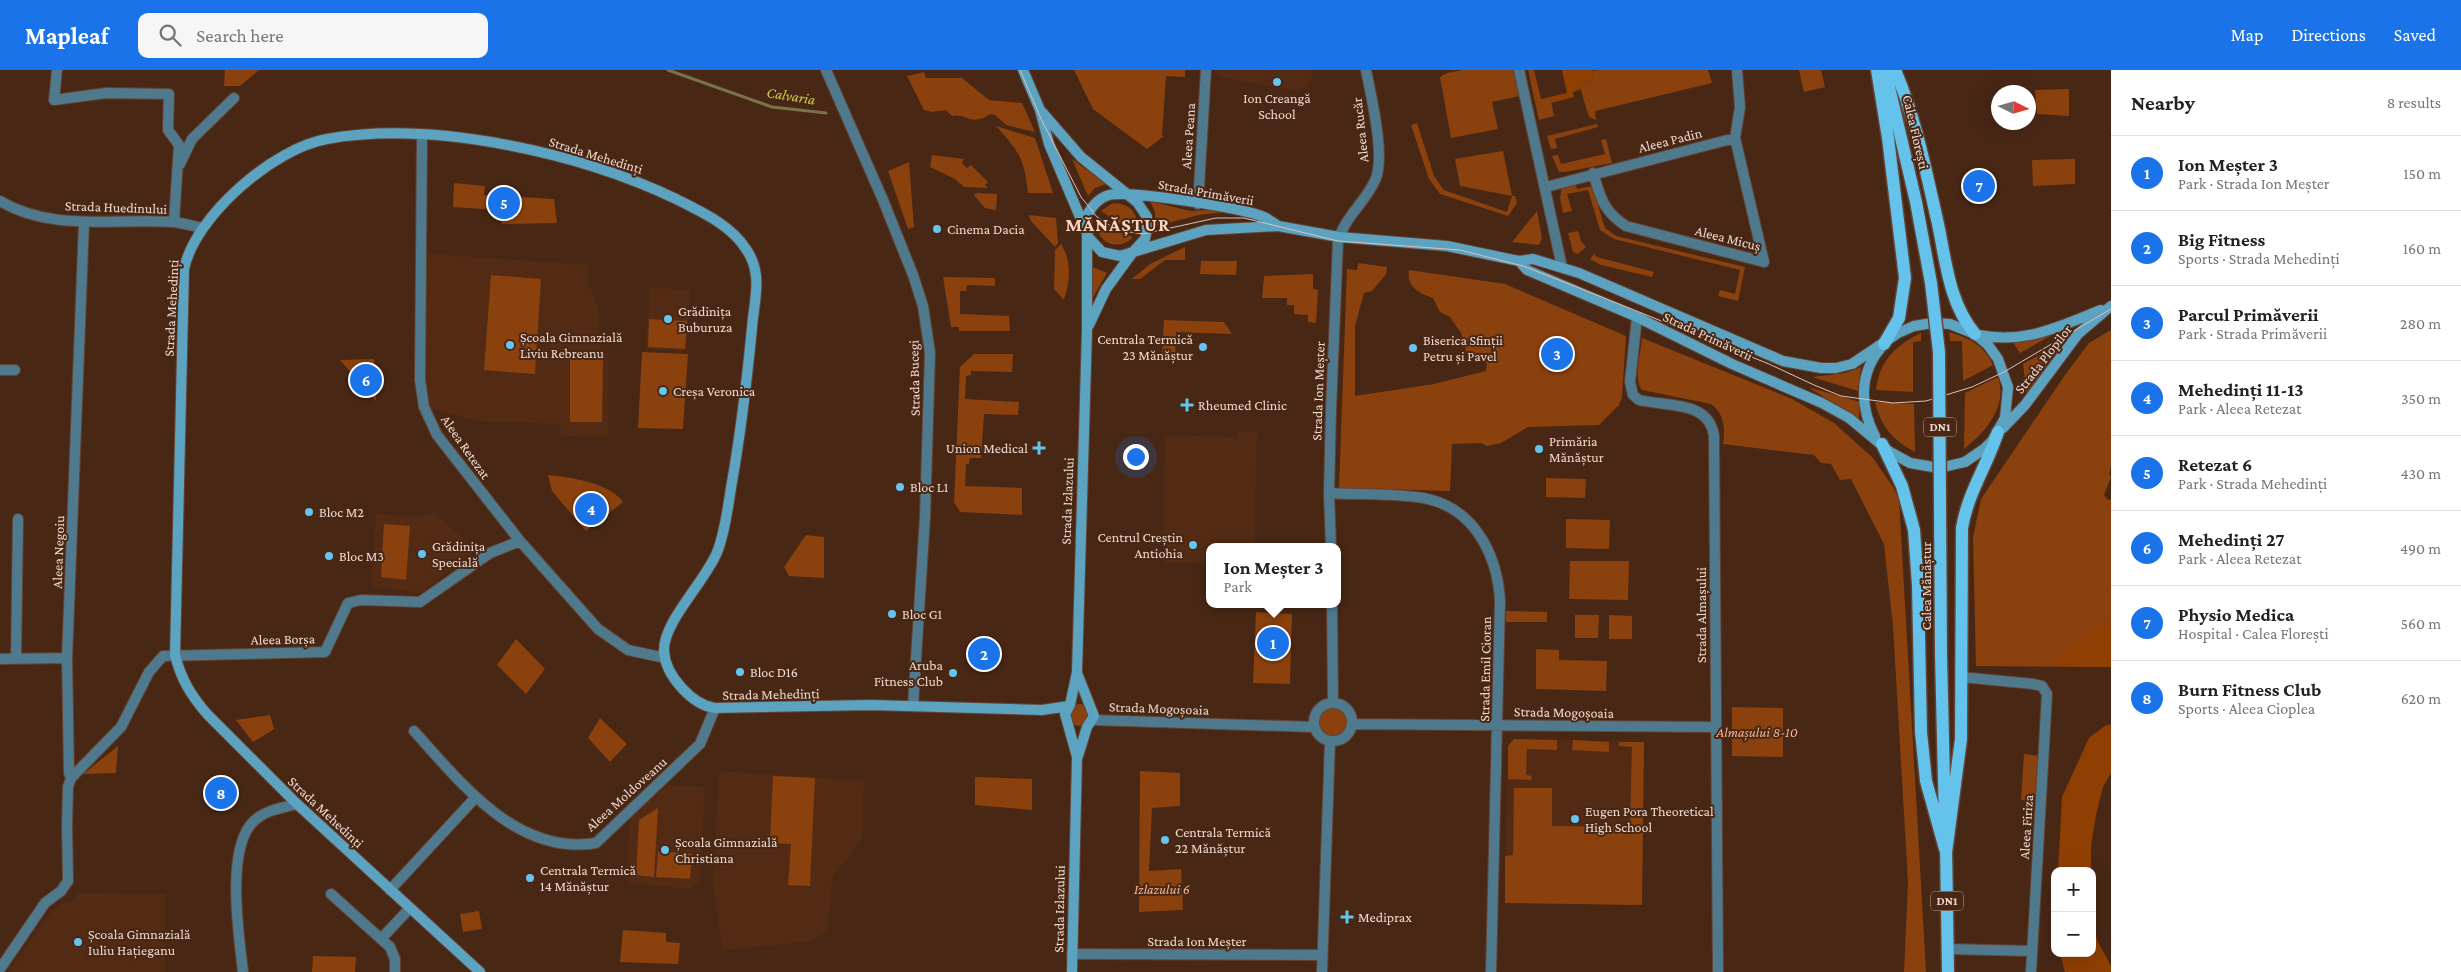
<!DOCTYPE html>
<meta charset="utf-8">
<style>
body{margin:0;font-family:"Crimson Pro",serif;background:#f6f6f6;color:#222}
.controls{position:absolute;right:15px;bottom:15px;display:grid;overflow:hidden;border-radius:10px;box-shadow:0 5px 20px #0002}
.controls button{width:45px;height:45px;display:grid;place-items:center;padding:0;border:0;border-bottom:1px solid #e0e0e0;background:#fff;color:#222;font:25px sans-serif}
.compass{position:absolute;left:1991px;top:15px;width:45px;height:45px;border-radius:50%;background:#fff;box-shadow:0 5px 20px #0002;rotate:95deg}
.you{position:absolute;left:1135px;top:386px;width:18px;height:18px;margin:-12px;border:4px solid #fff;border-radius:50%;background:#1a73e8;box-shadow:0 0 0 8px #1a73e833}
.badge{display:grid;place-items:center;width:32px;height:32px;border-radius:50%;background:#1a73e8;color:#fff;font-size:16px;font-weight:700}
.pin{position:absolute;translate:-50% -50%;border:2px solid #fff;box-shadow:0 1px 5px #0006}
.popup{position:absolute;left:1206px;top:473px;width:135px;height:65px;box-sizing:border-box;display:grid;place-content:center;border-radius:10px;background:#fff;filter:drop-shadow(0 1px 4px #0005);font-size:16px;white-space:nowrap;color:#767676}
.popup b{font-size:19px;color:#222}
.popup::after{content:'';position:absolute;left:50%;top:100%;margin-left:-10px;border:10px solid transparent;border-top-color:#fff}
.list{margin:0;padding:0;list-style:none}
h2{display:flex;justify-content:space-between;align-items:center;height:65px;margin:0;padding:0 20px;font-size:21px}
h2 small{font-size:16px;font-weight:400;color:#767676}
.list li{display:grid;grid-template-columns:32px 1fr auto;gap:15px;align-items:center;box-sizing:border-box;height:75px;padding:0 20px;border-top:1px solid #e0e0e0}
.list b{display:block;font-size:19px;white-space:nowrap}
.list p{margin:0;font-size:16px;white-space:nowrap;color:#767676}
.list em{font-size:16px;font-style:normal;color:#767676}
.icon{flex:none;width:28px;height:28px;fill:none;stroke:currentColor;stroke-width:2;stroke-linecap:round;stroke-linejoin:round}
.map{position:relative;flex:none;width:2111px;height:902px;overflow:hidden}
header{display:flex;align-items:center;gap:30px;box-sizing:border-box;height:70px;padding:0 25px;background:#1a73e8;color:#fff}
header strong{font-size:24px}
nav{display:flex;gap:28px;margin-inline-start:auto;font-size:18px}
.search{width:350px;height:45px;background:#f6f6f6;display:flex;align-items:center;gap:12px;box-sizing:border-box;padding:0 18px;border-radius:10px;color:#767676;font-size:19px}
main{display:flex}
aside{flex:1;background:#fff}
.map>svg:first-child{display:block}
.built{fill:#532b14}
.green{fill:#8b410e}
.forest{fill:#8f3f01}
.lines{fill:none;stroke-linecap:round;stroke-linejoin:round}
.stream{stroke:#7a7348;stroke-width:3}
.street-casing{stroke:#634333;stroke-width:12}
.secondary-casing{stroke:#634333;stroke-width:12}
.primary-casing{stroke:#634333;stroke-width:15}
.street{stroke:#4f7a8e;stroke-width:10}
.secondary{stroke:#5ca3c2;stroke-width:10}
.primary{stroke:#64c2eb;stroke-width:12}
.tram{stroke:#dac2b6;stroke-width:1}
.primary-bridge-casing{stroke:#634333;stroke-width:15;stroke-linecap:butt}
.primary-bridge{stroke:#64c2eb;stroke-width:12}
.poi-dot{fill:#65c5ee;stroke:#482715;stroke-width:2}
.labels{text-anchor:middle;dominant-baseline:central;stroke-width:4;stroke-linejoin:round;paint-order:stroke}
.shield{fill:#482715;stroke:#bea496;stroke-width:1}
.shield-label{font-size:12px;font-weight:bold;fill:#f0d9ce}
.poi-label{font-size:14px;fill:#f0d9ce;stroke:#482715;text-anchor:start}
.street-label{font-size:14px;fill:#f0d9ce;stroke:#482715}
.park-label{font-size:14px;font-style:italic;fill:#f7b38f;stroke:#482715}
.water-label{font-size:15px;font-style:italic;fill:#cfcd43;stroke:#482715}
.district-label{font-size:19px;font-weight:bold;letter-spacing:1px;fill:#ffd3bc;stroke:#482715}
</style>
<header>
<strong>Mapleaf</strong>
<div class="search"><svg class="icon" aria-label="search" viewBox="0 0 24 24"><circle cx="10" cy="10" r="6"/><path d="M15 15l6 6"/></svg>Search here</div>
<nav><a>Map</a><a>Directions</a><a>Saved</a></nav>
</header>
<main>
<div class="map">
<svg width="2111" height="902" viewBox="0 0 2111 902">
<rect width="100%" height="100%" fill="#482715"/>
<path class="built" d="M1214,0H1315L1308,16L1298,21L1218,7Z
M420,183L589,195L588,212L598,237V269L602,282L608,284V367L561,366L560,354L475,351L424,337Z
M650,217L690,220L687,281L646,279Z
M1238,362H1257L1254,477H1209V493H1163L1165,365L1238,367Z
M435,443L476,480L421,523L371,516L376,444L416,447Z
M1514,669L1644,672L1642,835L1505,833L1508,676Z
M719,701L864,711L862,767L833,808L827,862L808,872L723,880L713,815Z
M667,715L705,717L700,813L689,819L626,813L630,747Z
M76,823L165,824V902H8L51,842L61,833L75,831Z"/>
<path class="green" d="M225,0H259L240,16H224Z
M1074,0H1185V7L1166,6L1162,66H1164L1147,79L1093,39Z
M1463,0H1513L1519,26L1492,32L1498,59L1451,68L1440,7L1447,3Z
M1528,0H1534L1541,29L1550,27L1554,46L1539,50Z
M1597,0H1708L1712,13L1595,41L1596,50L1589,47L1579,14L1594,10L1592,1Z
M1799,0H1821L1825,17L1804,22Z
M924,2L926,8H962L989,30L1022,33L1035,62L1006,55L995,45L990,44C972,57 965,43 952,46L946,40L932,42L924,40L907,6Z
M2069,19V46L2037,44L2035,20Z
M1417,53L1434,106L1444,120L1507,142L1512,126L1460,116L1455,89L1503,81L1512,126H1515L1517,133L1508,146L1440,124L1429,109L1411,55Z
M1597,54L1598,57L1555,69L1557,78L1551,79L1547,66Z
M996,56L1035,68L1053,123H1028C1024,87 1019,82 996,56Z
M1606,69L1612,93L1565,102H1559L1552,86L1558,85L1561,94L1605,84L1601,70Z
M932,85L964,89L962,93L967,98L971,95L988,112L985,115L988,118L964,117L955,109L930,97Z
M1072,89L1106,114L1095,118L1088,126Z
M2075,89V114L2033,116L2032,90Z
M909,92L914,157L908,159L888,101Z
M1575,112L1577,119L1592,116L1605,158L1616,166L1745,197L1738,231L1718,226L1720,220L1735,224L1740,200L1614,169L1600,160L1588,120L1567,124L1572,141L1563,143L1560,128L1562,116Z
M454,113L485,116L484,125L554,129L557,153L502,154L499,140L453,137Z
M976,123L997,124L996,140L985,138L974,125Z
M1150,131L1190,141L1213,140L1226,142L1199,145L1156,156L1155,142Z
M1111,134C1127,131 1139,142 1137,158L1122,155L1101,141Z
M1537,141L1542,168L1539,175L1512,172Z
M1029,145L1056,148L1058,173L1055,177L1031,151Z
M1097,150L1115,161L1133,167C1118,183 1094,172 1097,150Z
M1578,161L1581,171L1586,177L1578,184L1573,182L1568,163Z
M1061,174C1072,191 1070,211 1064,230L1054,219L1055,180Z
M1185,177V190H1165L1140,209H1132L1150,194Z
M1594,184L1597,187L1654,202L1652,207L1601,195L1590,189Z
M1201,191H1237L1236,205L1200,204Z
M1358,193L1387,197L1386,204L1372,221L1364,223L1355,256V326L1434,314L1486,301L1487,293L1468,288L1461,263L1450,247L1440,242L1433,228C1419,223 1406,217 1409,200L1505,214L1626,266L1622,327L1619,335L1599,355L1528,357L1501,373L1487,376L1481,373L1452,374L1450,421L1339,418L1347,199L1357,200Z
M1090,196L1107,203L1088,236Z
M1313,204V219L1318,220L1316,253L1308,252V245L1294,244V235H1287V228H1262L1264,206Z
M491,205L541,209L535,304L484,300Z
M943,207L995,208V216L967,215L966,221H960V244L1009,246L1010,261H959V257H951Z
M649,249L687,251L685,279L648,277Z
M1164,250L1224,252L1232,264L1176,262L1175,290L1162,289Z
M2111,260V397L2109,404L2111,407L2104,425L2108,430L2111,429V597L1976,596L1973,467L1981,429L2065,305L2089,273Z
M1949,262C1969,268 1984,275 1993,295L1963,311L1962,271H1950Z
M1921,263V271L1913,272V322L1876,320C1879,291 1896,275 1921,263Z
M2052,265L2020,283L2011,269Z
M1642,268L1792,329L1834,353L1873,388L1893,417L1899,429L1926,902H1904L1908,812L1893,556L1884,474L1851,409L1840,410L1831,394L1821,393L1814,385L1723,374C1725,359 1725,344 1711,334L1642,320C1633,309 1641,282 1642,268Z
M2064,272L2027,324L2023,294Z
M642,282L688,284L683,359L638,358Z
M974,284H1013L1012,302L971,301V305L966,306L965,329L1019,332L1018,345L984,344L981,388H970L969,394H966L965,416L1022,418V445L960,442L954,432L960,297Z
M570,287H603L602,352H570Z
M374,289L376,331L340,290Z
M1861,297L1858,321L1812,307L1845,303Z
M1998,307C2008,336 1986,362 1964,379L1965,323Z
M1808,317L1860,332L1859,349Z
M1875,332L1914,334L1915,382C1893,370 1881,357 1875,332Z
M548,405C570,407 610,413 623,432L586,461L552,421Z
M1546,408L1586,409L1585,428L1546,427Z
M1566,449L1610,450L1609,479L1566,478Z
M384,454L410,456L406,510L381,507Z
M806,465L824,467V508L789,506L784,497Z
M1570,491H1629L1628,530L1569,529Z
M1506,541L1547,542V552H1506Z
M1256,542L1292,544L1290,614L1253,613Z
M1575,545H1599L1598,568H1575Z
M1609,545L1632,546V569H1609Z
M516,569L545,599L526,624L497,595Z
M1536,579L1559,580V590L1607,591L1606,621L1536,619Z
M1316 650a16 16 0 1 1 32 0a16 16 0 1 1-32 0Z
M1069 645a11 11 0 1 1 22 0a11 11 0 1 1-22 0Z
M1732,637L1783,638V687L1732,686Z
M270,645L274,659L253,672L236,650Z
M600,648L627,674L610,692L588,668Z
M1514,669L1557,670V680L1527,679L1526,705L1532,706L1531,710L1508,709V676Z
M1573,670L1609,672V682L1572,680Z
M1619,672H1644L1642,835L1505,833V786L1513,785L1514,718H1552V756L1630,757L1632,677L1619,676Z
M118,676L116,703L83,704Z
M2024,684L2040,686L2036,731L2021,730Z
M1140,701L1180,703V736L1152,738L1149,801L1181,799L1183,840L1139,842Z
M773,706L815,708L810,816L788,815L791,774L770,773Z
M975,707L1032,709V740L975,735Z
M658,738L654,807L636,805L639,750Z
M658,781L692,784L690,809L656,807Z
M479,841L482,859L463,862L460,844Z
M623,860L666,863V872L680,873L678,894L620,892Z
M313,886L356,887L355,902H312Z"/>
<path class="forest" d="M1562,0H1592L1594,10L1579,14L1581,19L1573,22L1574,27L1551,33L1550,27L1567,23Z
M2111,549V597L2055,596C2063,570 2094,566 2111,549Z
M2106,655H2111V703L2103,717L2096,745L2091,776V801H2058L2062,727L2089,668Z
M2092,848L2097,870L2111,896V902H2065L2060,883H2092Z"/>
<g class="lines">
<path class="stream" d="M668,0L772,37L826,43"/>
<g class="street-casing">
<path id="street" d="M57,0L54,30L106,23L169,24L168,60L179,75L174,152
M826,0L883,130L913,205L923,236L930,283L925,447L913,636
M1519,0L1562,197
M422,65L420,310L424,337L437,365L520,471L598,559L628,580L665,588
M180,94L192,69L234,28
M1593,103C1601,128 1603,141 1626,156L1764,192L1735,68L1740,37L1737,0
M1546,117L1735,68
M0,131C51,162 116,148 173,152C183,153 193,156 203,158
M1198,134L1206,0
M1637,247L1630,312L1633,325L1639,330C1667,337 1709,330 1714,366L1718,902
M0,300H15
M1329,423C1358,425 1401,423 1428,429C1475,440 1497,485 1500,530L1491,902
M1331,477L1329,423L1331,339L1338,171C1345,146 1367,131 1376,108C1385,83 1371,26 1366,0
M1332,534L1333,632
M0,589L67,588
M16,589L18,449
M1961,607L2033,614L2042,616L2047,624L2031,902
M1314 652a19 19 0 1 1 38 0a19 19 0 1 1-38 0Z
M1093,650L1314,657
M1352,654L1715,657
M414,661C461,713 517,786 596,773L700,674L715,638
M71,708L121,657L149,602L163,586L325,582L348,533L361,530L420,532L490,483L520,471
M390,820L475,728
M331,824L390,877L395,889V902
M381,869L410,838
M1948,879L2032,881
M1072,884L1322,885
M0,899L45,833L61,821L68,811L67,755L68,717L71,708L69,703L67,588L84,152
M243,902C239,866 225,778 254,751C265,740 282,738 297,734
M1322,902L1330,671"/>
</g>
<g class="secondary-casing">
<path id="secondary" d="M1023,0L1040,40L1049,74L1089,168L1102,182L1120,186L1206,160L1278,156L1339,167L1447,176L1519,191L1533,189L1579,203L1783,291L1821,298H1836L1852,294L1898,263L1914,256L1932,253L1950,254L1975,264L1988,275L1998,289L2008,317L2005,348L1992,371L1984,379L1965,392L1939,398L1910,393L1890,382L1849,348L1822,333L1732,294L1637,247L1527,200L1519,191
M1042,42L1081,87L1137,132L1147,147V159L1145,169L1133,182L1106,219L1089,255
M1978,265C2026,274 2058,257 2101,240
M2003,358L2025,335L2078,264L2111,236
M1875,366C1860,338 1859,304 1880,279
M1077,603L1094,646L1087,657L1078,686
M480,902L297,734L208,645C191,626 181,609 175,585L184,199C195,146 274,78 327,69C433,50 580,83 676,129C700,141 731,155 746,179C751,186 755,197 756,206C758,222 753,242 752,258C747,309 741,361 732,412C728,435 726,458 718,480C707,510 663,551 664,581C665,605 692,635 715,638L871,635L1042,640L1069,636
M1072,902L1077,687L1065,644L1070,635L1077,602L1087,260V145C1092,136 1098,128 1109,125C1129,120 1243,138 1264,147C1268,149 1272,152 1277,155"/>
</g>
<g class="primary-casing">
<path id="primary" d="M1877,0L1888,68L1905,208L1899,248L1884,274
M1885,0L1916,132
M1895,0C1916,49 1926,102 1938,154C1946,192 1949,233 1975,264
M1882,374L1902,416L1914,460L1918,515L1921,662L1926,711L1945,779
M1941,585L1945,752
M1946,775L1948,902
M1946,783L1961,669L1962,458C1968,422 1987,396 1998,362"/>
</g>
<use href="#street" class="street"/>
<use href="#secondary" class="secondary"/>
<use href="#primary" class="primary"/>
<path class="tram" d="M1020,0L1042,51L1081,127L1097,147L1117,160L1143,164L1216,148H1244L1338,171L1460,180L1523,196L1564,212L1769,294L1814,315L1841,326L1893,333L1926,331L1972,317L2004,302L2111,239"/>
<g class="primary-bridge-casing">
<path id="primary-bridge" d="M1916,132L1931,213L1939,282L1941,585"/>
</g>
<use href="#primary-bridge" class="primary-bridge"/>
</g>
<g class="poi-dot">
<circle cx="1277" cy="12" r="5"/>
<circle cx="937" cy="159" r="5"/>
<circle cx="668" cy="249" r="5"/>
<circle cx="510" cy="275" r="5"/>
<circle cx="1203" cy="277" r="5"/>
<circle cx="1413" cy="278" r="5"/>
<circle cx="663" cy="321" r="5"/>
<path d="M1184.5 327.5h5v5h5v5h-5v5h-5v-5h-5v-5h5z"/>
<path d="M1036.5 370.5h5v5h5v5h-5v5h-5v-5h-5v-5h5z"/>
<circle cx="1539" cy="379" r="5"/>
<circle cx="900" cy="417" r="5"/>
<circle cx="309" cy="442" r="5"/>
<circle cx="1193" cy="475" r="5"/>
<circle cx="422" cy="484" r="5"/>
<circle cx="329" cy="486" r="5"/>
<circle cx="892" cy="544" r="5"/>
<circle cx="740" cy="602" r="5"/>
<circle cx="953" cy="603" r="5"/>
<circle cx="1575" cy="749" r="5"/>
<circle cx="1165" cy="770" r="5"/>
<circle cx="665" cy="780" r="5"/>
<circle cx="530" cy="808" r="5"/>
<path d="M1344.5 839.5h5v5h5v5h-5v5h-5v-5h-5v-5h5z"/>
<circle cx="78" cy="872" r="5"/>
</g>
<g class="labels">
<g class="shield">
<rect x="1924" y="347.5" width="32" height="19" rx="4"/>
<rect x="1931" y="821.5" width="32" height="19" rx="4"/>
</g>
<g class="shield-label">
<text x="1940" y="357">DN1</text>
<text x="1947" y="831">DN1</text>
</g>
<g class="poi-label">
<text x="1277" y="28" text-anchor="middle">Ion Creangă<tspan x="1277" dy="16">School</tspan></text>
<text x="947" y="159">Cinema Dacia</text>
<text x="678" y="241">Grădinița<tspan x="678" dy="16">Buburuza</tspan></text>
<text x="520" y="267">Școala Gimnazială<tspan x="520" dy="16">Liviu Rebreanu</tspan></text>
<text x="1193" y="269" text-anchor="end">Centrala Termică<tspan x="1193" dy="16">23 Mănăștur</tspan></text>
<text x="1423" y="270">Biserica Sfinții<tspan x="1423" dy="16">Petru și Pavel</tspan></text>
<text x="673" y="321">Creșa Veronica</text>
<text x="1198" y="335">Rheumed Clinic</text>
<text x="1549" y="371">Primăria<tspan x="1549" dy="16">Mănăștur</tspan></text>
<text x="1028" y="378" text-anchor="end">Union Medical</text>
<text x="910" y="417">Bloc L1</text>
<text x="319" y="442">Bloc M2</text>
<text x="1183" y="467" text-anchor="end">Centrul Creștin<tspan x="1183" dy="16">Antiohia</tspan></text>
<text x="432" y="476">Grădinița<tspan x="432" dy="16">Specială</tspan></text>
<text x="339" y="486">Bloc M3</text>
<text x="902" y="544">Bloc G1</text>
<text x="943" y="595" text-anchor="end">Aruba<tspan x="943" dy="16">Fitness Club</tspan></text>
<text x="750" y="602">Bloc D16</text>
<text x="1585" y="741">Eugen Pora Theoretical<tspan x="1585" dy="16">High School</tspan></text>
<text x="1175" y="762">Centrala Termică<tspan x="1175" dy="16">22 Mănăștur</tspan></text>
<text x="675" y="772">Școala Gimnazială<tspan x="675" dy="16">Christiana</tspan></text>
<text x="540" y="800">Centrala Termică<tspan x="540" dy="16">14 Mănăștur</tspan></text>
<text x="1358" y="847">Mediprax</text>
<text x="88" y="864">Școala Gimnazială<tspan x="88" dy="16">Iuliu Hațieganu</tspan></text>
</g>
<g class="street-label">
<text transform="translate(1360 60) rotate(-96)">Aleea Rucăr</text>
<text transform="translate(1916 62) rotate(77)">Calea Florești</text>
<text transform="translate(1188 66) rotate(-86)">Aleea Peana</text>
<text transform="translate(1670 70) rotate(-14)">Aleea Padin</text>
<text transform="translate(596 85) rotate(17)">Strada Mehedinți</text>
<text transform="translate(1206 122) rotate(10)">Strada Primăverii</text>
<text transform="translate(116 137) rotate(2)">Strada Huedinului</text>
<text transform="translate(1728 168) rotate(14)">Aleea Micuș</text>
<text transform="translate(171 238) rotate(-87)">Strada Mehedinți</text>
<text transform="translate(1708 266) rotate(25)">Strada Primăverii</text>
<text transform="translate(2043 289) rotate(-52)">Strada Plopilor</text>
<text transform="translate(914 308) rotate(-91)">Strada Bucegi</text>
<text transform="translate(1318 321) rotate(-88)">Strada Ion Meșter</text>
<text transform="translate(466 377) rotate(55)">Aleea Retezat</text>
<text transform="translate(1067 431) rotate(-88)">Strada Izlazului</text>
<text transform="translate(58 482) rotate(-88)">Aleea Negoiu</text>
<text transform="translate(1926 516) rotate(-90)">Calea Mănăștur</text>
<text transform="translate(1701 545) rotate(-90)">Strada Almașului</text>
<text transform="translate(283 569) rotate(-1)">Aleea Borșa</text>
<text transform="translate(1485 599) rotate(-89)">Strada Emil Cioran</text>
<text transform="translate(771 624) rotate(-1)">Strada Mehedinți</text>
<text transform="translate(1159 638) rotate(2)">Strada Mogoșoaia</text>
<text transform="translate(1564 642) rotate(1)">Strada Mogoșoaia</text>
<text transform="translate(626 724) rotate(-42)">Aleea Moldoveanu</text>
<text transform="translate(326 742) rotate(43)">Strada Mehedinți</text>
<text transform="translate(2026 757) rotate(-86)">Aleea Firiza</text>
<text transform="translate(1059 839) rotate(-89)">Strada Izlazului</text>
<text x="1197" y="871">Strada Ion Meșter</text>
</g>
<g class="park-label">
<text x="1757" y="662">Almașului 8-10</text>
<text x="1162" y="819">Izlazului 6</text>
</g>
<g class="water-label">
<text transform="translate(791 26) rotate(9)">Calvaria</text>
</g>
<g class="district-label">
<text x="1118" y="154">MĂNĂȘTUR</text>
</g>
</g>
</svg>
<div class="controls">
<button>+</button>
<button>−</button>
</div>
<svg class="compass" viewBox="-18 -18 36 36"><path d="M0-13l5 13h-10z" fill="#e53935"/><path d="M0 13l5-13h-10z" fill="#767676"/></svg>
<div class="you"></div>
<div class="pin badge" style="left:1273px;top:573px">1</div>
<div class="popup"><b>Ion Meșter 3</b>Park</div>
<div class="pin badge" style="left:984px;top:584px">2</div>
<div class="pin badge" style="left:1557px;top:284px">3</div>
<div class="pin badge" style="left:591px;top:439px">4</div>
<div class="pin badge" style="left:504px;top:133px">5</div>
<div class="pin badge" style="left:366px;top:310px">6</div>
<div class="pin badge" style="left:1979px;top:116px">7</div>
<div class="pin badge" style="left:221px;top:723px">8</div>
</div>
<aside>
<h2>Nearby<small>8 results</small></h2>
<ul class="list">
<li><span class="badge">1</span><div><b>Ion Meșter 3</b><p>Park · Strada Ion Meșter</p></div><em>150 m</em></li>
<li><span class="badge">2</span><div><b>Big Fitness</b><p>Sports · Strada Mehedinți</p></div><em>160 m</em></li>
<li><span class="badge">3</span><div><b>Parcul Primăverii</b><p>Park · Strada Primăverii</p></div><em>280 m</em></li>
<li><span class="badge">4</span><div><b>Mehedinți 11-13</b><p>Park · Aleea Retezat</p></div><em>350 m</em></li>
<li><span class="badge">5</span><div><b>Retezat 6</b><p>Park · Strada Mehedinți</p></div><em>430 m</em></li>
<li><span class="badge">6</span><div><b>Mehedinți 27</b><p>Park · Aleea Retezat</p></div><em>490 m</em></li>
<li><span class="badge">7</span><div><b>Physio Medica</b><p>Hospital · Calea Florești</p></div><em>560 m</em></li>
<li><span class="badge">8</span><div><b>Burn Fitness Club</b><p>Sports · Aleea Cioplea</p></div><em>620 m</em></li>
</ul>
</aside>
</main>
